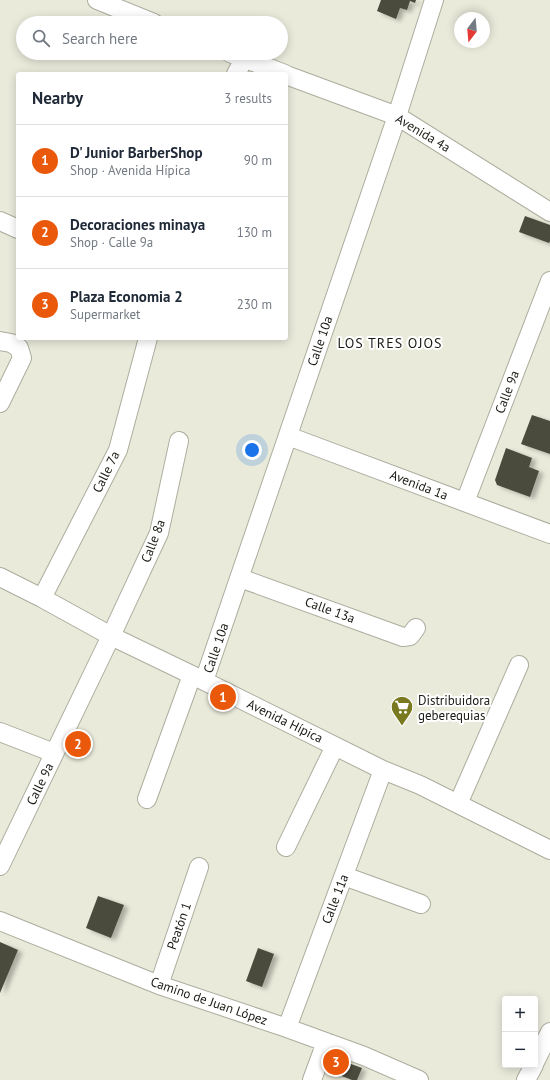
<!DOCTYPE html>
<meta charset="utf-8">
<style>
body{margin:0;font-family:"PT Sans",sans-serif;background:#f2f2f3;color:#1f2937}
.controls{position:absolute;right:12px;bottom:12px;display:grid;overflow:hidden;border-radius:4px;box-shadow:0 2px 10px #0003}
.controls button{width:36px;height:36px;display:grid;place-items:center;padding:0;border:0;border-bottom:1px solid #e0e1e3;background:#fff;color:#1f2937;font:20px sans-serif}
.compass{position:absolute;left:454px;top:12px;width:36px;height:36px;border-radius:50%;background:#fff;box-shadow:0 2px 10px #0003;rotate:196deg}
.you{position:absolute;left:252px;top:450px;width:14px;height:14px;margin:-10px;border:3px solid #fff;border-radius:50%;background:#1a73e8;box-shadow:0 0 0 6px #1a73e833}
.badge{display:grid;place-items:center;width:26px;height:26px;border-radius:50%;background:#ea580c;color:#fff;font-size:13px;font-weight:700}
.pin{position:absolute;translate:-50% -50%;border:2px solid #fff;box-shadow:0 1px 4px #0006}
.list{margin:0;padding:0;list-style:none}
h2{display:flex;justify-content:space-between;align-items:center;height:52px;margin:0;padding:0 16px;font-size:17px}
h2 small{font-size:13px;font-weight:400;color:#747a83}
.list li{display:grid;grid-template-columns:26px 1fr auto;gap:12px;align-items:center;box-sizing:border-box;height:72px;padding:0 16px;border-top:1px solid #e0e1e3}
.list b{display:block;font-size:15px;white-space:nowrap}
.list p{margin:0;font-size:13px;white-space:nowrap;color:#747a83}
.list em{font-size:13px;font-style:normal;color:#747a83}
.icon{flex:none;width:22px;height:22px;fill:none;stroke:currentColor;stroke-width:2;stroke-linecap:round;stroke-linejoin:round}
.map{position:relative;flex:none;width:550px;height:1080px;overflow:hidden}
.search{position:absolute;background:#fff;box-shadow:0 2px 10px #0003;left:16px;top:16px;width:272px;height:44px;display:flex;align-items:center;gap:10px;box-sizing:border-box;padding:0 14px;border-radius:22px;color:#747a83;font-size:15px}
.panel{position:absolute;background:#fff;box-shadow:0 2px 10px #0003;left:16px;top:72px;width:272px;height:268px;border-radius:4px}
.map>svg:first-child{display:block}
.building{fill:#4b4b3e;filter:url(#shadow)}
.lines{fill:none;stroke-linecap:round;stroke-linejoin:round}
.minor-casing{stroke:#acad9e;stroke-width:20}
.minor{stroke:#fff;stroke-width:18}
.labels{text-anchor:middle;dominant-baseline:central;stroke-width:4;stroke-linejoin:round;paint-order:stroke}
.street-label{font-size:13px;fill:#1a1a14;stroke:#fff}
.poi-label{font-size:13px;fill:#1a1a14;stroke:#fff;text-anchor:start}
.neighbourhood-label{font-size:14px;letter-spacing:1px;fill:#1a1a14;stroke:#fff}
</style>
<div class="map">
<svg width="550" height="1080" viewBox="0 0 550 1080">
<defs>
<filter id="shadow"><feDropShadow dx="4.5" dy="2.5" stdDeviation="2" flood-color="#0004"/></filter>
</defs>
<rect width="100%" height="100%" fill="#e9eada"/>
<path class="building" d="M381,0H416L415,3L410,1L407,10L400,8L396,19L377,11Z
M525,216L550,225V241L549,243L519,232Z
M532,415L550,421V454L521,444Z
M506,448L532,458L529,467L539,471L530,497L497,485L495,480Z
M98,896L124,905L111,938L86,928Z
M0,942L18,950L0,993Z
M258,948L274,954L262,987L246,981Z
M329,1056L362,1068L357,1080H352L324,1069Z"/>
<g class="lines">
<g class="minor-casing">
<path id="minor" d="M97,0L154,23
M230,53L285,74
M236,74L244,59
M286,75L397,116L550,212
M0,221L18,229
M0,341L11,343L19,348L22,358L0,403
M288,436L550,534
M465,502L550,281
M0,577L42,598L111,636L192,675L383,770L420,785L550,850
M240,578L403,637L410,636L416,628
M42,598L118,450L148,338
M204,681L397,116L434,0
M0,732L54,753
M147,799L192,675
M458,804L519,665
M286,847L335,746
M0,866L111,636L159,533L179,441
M344,876L421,904
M0,921L159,985L287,1028L364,1056L419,1080
M159,985L199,867
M287,1028L383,770
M535,1062L550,1032
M312,1080L326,1042
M526,1080L534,1065"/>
</g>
<use href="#minor" class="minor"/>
</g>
<defs>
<g id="supermarket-pin" transform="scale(1.15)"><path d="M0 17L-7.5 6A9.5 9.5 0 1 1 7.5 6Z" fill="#797920" stroke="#fff"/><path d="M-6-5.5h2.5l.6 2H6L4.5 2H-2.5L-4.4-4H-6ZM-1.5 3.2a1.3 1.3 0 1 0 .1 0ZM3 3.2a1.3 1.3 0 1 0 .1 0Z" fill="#fff"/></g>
</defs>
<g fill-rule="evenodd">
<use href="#supermarket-pin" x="402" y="707"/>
</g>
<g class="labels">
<g class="street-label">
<text transform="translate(423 133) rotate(31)">Avenida 4a</text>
<text transform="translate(320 341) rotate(-71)">Calle 10a</text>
<text transform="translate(507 392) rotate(-69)">Calle 9a</text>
<text transform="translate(106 472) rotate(-64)">Calle 7a</text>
<text transform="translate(419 485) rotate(21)">Avenida 1a</text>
<text transform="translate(153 541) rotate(-69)">Calle 8a</text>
<text transform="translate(330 610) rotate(20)">Calle 13a</text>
<text transform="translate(216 648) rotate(-71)">Calle 10a</text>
<text transform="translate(285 721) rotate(26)">Avenida Hípica</text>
<text transform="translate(40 784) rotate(-64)">Calle 9a</text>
<text transform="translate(335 899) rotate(-69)">Calle 11a</text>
<text transform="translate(179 926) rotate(-71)">Peatón 1</text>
<text transform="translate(209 1001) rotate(19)">Camino de Juan López</text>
</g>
<g class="poi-label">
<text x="418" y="700">Distribuidora<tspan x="418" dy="15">geberequias</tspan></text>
</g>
<g class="neighbourhood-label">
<text x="390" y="343">LOS TRES OJOS</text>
</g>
</g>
</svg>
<div class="controls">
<button>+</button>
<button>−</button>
</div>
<svg class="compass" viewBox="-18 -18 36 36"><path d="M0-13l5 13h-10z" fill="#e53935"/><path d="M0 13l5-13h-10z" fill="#747a83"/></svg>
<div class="you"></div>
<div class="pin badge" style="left:223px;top:697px">1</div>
<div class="pin badge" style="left:78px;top:744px">2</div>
<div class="pin badge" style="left:336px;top:1062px">3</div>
<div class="search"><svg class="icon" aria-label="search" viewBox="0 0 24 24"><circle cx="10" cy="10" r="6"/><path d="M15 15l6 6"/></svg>Search here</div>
<section class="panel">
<h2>Nearby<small>3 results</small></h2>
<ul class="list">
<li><span class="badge">1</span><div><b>D' Junior BarberShop</b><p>Shop · Avenida Hípica</p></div><em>90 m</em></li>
<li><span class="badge">2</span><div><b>Decoraciones minaya</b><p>Shop · Calle 9a</p></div><em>130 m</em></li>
<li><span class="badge">3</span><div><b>Plaza Economia 2</b><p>Supermarket</p></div><em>230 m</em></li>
</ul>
</section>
</div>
